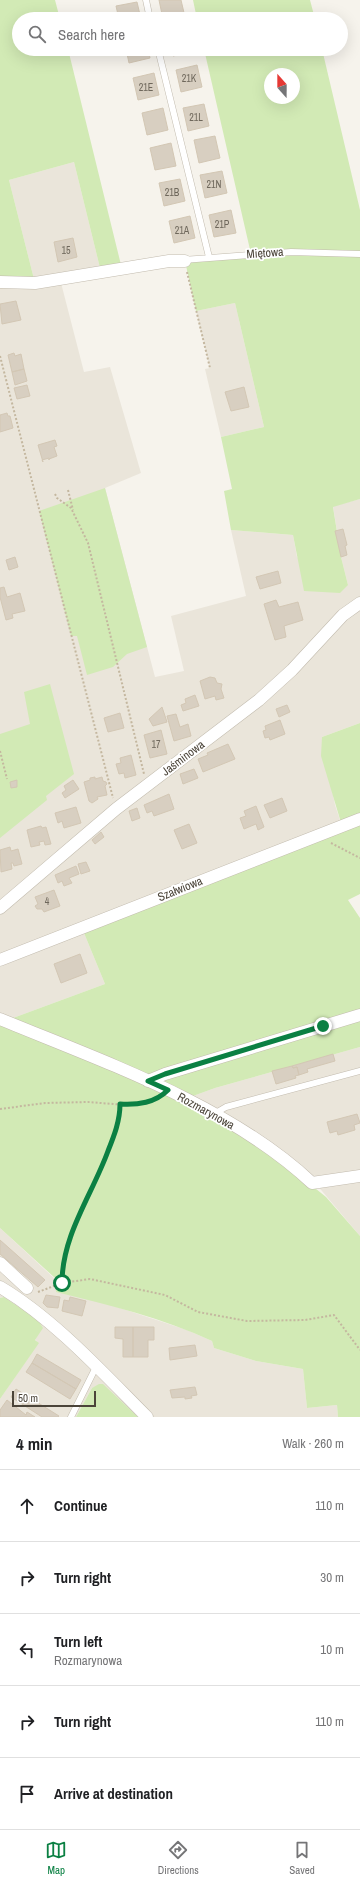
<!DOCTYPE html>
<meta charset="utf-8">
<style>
body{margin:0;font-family:"Archivo Narrow",sans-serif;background:#f6f6f6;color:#202124}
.compass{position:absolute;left:264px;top:68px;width:36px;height:36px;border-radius:50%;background:#fff;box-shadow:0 4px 16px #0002;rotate:339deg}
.scale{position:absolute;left:12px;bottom:10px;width:84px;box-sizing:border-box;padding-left:4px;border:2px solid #4b4439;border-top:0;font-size:11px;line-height:14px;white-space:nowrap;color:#4b4439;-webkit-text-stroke:3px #fff;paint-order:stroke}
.stop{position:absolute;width:12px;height:12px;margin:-9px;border:3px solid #0b8043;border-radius:50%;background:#fff}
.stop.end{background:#0b8043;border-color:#fff;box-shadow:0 1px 4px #0008}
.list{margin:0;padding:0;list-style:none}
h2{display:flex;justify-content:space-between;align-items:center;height:52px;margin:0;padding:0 16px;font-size:17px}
h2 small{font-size:13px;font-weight:400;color:#757577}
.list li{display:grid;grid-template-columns:26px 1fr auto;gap:12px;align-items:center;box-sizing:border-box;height:72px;padding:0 16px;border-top:1px solid #e0e0e0}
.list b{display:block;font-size:15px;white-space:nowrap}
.list p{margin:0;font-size:13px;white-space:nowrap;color:#757577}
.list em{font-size:13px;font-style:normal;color:#757577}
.icon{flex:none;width:22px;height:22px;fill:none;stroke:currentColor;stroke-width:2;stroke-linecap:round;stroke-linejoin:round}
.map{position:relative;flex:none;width:360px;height:1417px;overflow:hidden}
.search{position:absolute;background:#fff;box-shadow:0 4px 16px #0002;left:12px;right:12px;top:12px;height:44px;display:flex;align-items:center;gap:10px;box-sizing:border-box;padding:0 14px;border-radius:22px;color:#757577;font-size:15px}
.sheet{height:412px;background:#fff}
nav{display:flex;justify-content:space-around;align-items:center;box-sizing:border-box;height:56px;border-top:1px solid #e0e0e0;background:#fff;font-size:11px;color:#757577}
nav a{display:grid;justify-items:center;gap:2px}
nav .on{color:#0b8043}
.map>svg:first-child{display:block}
.residential{fill:#eae5da}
.green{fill:#d2eab5;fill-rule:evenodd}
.building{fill:#d8cfc1;stroke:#d3c7b4}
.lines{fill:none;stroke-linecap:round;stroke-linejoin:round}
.service-casing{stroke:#c2bbae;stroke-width:7}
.minor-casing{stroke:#c2bbae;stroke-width:13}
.path{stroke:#c4b79f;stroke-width:2;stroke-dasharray:2 2;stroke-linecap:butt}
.service{stroke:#fff;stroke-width:6}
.minor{stroke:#fff;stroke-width:12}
.route{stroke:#0b8043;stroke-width:5}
.labels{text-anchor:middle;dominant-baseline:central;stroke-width:3.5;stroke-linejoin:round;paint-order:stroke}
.number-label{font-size:10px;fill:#6e675b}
.street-label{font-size:12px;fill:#4b4439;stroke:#fff}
</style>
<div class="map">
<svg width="360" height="1417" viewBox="0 0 360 1417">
<rect width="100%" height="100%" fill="#f6f3ec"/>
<path class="residential" d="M74,162L101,272L60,279L84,372L110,367L141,473L105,488L155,677L184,671L171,616L246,596L231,530L293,535L297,557L348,585L341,557L333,506L360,499V723L322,737L335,805L342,826L0,960V282L35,283L9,180Z
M235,303L264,427L221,437L205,369L210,368L196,311Z
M84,933L105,984L13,1018L0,1013V967Z
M360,1047V1236L311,1178L262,1139L193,1096L215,1088Z
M0,1228L55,1279L117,1307L187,1330L212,1341L214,1348L256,1361L303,1369L307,1408L337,1405L338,1417H138L103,1385L92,1388L76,1417H0V1399L38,1343L4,1297L0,1298Z"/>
<path class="green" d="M0,0H55L60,19H19V49H68L122,269L101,272L74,162L9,180L35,283L0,282Z
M193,0H310L315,19H197Z
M204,49H322L360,210V499L333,507L341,557L348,585L340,593L304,591L293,535L231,530L224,491L232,489L221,437L264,427L235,303L196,311L185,261L251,254ZM270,74H294V98H270Z
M105,488L147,647L127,654L113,667L87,675L77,636H71L39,511Z
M50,684L74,774L46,796L47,800L0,838V734L30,724L24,692Z
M360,723V894L348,900L360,918V1047L215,1088L193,1096L13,1018L105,984L84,933L342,826L321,756L322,737Z
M0,1023L153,1088L205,1113L252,1142L305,1180L326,1197L360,1236V1417H338L337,1405L307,1408L303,1369L256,1361L214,1348L212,1341C162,1318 110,1305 56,1292L55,1278L0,1228Z
M4,1297L38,1320L43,1328L35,1340L39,1343L0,1399V1298Z
M99,1384H103L138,1417H76L92,1388Z"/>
<path class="building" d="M159,0H181L185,17L163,19Z
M137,2L141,19H119L116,6Z
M126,49H148L150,58L129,63Z
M171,49H194V51L173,56Z
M197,65L202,87L181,92L176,70Z
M154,73L159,95L138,100L133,78Z
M204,104L209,126L188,131L183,108Z
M163,108L168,130L147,135L142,113Z
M215,136L220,158L199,163L194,140Z
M171,143L176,166L155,170L150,148Z
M222,171L227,193L205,198L200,175Z
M180,179L185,201L164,206L159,183Z
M231,210L236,233L214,237L209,215Z
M190,216L195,238L174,243L169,221Z
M73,238L77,257L58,262L54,242Z
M16,301L21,320L2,324L0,304Z
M14,353L15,356L21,354L24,369L12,372L8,355Z
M24,369L27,381L15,385L12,372Z
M27,385L30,396L17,399L14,388Z
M244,387L249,407L231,411L225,392Z
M7,413L8,416H10L13,428L0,432V415Z
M55,440L57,446L54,447L57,456L49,459V460V458L42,460L43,462L38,445Z
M343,529L347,545L345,546L347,555L341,557L335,531Z
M15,557L18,567L9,570L6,560Z
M278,571L281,583L260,589L256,577Z
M4,587L7,597L20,593L25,611L12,614L13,618L6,620L0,597V588Z
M276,600L279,607L298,602L303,620L284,626L286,637L275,640L264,604Z
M210,677L215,678L217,683L222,684L221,689L224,698L216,700L215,696L205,699L200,681Z
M195,695L199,706L183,711L181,705L186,703L185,699Z
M287,705L290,712L279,717L276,709Z
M162,707L167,722L153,726L149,719Z
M120,713L124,728L108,732L104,718Z
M176,714L180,727L188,724L191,736L174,741L167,716Z
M280,720L285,734L270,740L269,737L265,738L263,731L266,730L265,726Z
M161,730L167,754L150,758L144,735Z
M228,744L235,759L203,772L198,759L208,755L207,753Z
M131,755L136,775L125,778L124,773L119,774L116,764L121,763L120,758Z
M194,769L198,778L183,784L180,774Z
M95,777V779L102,777L103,781L106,782L107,784L105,786L107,795L97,797L98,799L92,803L89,801L84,782L90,780V778Z
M17,780V787L11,788L10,782Z
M73,780L79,789L65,798L62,793L66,790L64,786Z
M169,794L174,809L154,816L152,811L147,813L144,805Z
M282,798L287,811L270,818L264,805Z
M256,806L264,827L258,830L256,824L244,829L240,818L246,816L244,811Z
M76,807L81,823L64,828L62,821L58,823L55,813Z
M137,808L140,818L132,821L129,811Z
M189,824L197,843L182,849L174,830Z
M41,826L42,828L46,827L51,844L45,845L44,841L39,842L40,845L31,847L27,830Z
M101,832L104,837L95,844L92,840Z
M10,847L11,851L18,849L22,864L14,866L13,863H11L12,869L1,872L0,850Z
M86,862L90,871L81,874L78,864Z
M76,866L79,874L69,878L72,883L64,886L62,881L58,883L55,875Z
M54,890L60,906L44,912L42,909H37L35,906L38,904L35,897Z
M80,954L87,973L61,983L54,964Z
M333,1054L335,1061L307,1069L308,1072L299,1075L297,1067L293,1068L292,1066Z
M292,1066L293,1068L297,1067L299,1075L295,1076L296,1078L276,1084L272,1071Z
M357,1114L360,1123L354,1125L355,1130L338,1135L337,1131L330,1133L327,1122Z
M0,1240L45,1280L38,1287L0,1254Z
M46,1295L60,1297L58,1308L47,1307L43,1303Z
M70,1297L86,1301L82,1316L62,1311L64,1300L69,1301Z
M115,1327H133V1357H123V1339L115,1338Z
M133,1327H154V1340H148V1357H133Z
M195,1345L197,1356L170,1360L169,1348Z
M37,1354L81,1380L76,1389L32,1363Z
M32,1363L76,1389L70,1399L26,1372Z
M195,1387L197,1395L191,1396L192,1398L185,1399V1397L172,1398L170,1390Z
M16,1389L59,1416L58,1417H42L11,1397Z
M7,1400L26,1415L27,1412L35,1417H0V1410Z"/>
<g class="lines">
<g class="service-casing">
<path id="service" d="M146,0L150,19
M158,49L209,257
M183,260L291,252L360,254
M214,1114L226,1107L360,1071
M71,1417L96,1367"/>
</g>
<g class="minor-casing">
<path id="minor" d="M0,282L35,283L169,261H185
M0,908L116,809L259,700L292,670L343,615L360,603
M0,960L360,819
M0,1019C104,1062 229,1105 312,1183L360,1176
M148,1081L165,1074L360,1015
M0,1263L27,1288
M0,1287C54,1319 103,1373 147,1417"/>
</g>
<path class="path" d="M187,272L210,368
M0,356L113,798
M68,490L73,510
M55,494L57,498L71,508L88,543L144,774
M0,751L7,779
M331,843L360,858
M0,1109L45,1103L88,1102L126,1105L148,1103L159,1098
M62,1283C62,1249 77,1223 90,1194C97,1179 103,1164 109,1149C115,1134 120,1120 120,1104
M38,1292L62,1283L90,1279L165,1295L198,1312L247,1321L305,1320L334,1315L360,1350"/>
<use href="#service" class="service"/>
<use href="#minor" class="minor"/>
</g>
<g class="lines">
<path class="route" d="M62,1283C62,1235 92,1195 108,1151C114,1136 120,1121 120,1104C138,1105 155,1103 168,1090L148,1081L165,1074L323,1026"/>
</g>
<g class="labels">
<g class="number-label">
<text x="189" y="78">21K</text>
<text x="146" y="87">21E</text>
<text x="196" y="117">21L</text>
<text x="214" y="184">21N</text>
<text x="172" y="192">21B</text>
<text x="222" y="224">21P</text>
<text x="182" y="230">21A</text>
<text x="66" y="250">15</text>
<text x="156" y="744">17</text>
<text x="47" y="901">4</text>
</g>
<g class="street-label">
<text transform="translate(265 253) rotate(-4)">Miętowa</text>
<text transform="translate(183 758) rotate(-37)">Jaśminowa</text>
<text transform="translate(180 889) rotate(-22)">Szałwiowa</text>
<text transform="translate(206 1111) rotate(29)">Rozmarynowa</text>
</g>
</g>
</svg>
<svg class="compass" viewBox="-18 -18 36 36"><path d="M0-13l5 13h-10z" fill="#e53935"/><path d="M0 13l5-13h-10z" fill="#757577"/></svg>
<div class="scale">50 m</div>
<div class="stop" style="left:62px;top:1283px"></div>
<div class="stop end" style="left:323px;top:1026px"></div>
<div class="search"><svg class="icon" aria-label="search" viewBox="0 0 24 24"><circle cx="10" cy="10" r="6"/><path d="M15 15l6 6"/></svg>Search here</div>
</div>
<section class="sheet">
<h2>4 min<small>Walk · 260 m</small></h2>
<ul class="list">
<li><svg class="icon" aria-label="ahead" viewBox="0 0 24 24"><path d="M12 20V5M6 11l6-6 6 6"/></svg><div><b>Continue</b></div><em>110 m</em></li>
<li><svg class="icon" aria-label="right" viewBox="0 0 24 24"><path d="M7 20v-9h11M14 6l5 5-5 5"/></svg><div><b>Turn right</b></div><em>30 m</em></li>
<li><svg class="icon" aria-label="left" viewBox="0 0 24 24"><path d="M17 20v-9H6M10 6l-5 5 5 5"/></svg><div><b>Turn left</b><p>Rozmarynowa</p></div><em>10 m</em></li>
<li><svg class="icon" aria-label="right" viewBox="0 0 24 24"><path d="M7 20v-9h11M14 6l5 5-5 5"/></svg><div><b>Turn right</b></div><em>110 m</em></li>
<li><svg class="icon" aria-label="arrive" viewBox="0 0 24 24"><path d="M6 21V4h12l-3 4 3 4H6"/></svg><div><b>Arrive at destination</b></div></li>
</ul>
</section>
<nav>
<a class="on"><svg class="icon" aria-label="map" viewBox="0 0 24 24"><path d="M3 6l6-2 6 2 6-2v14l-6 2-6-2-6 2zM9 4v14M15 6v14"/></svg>Map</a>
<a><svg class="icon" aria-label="directions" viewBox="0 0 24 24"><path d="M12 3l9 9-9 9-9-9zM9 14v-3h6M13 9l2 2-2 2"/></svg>Directions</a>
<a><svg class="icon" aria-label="saved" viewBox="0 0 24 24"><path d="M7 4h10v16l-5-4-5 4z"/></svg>Saved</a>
</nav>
